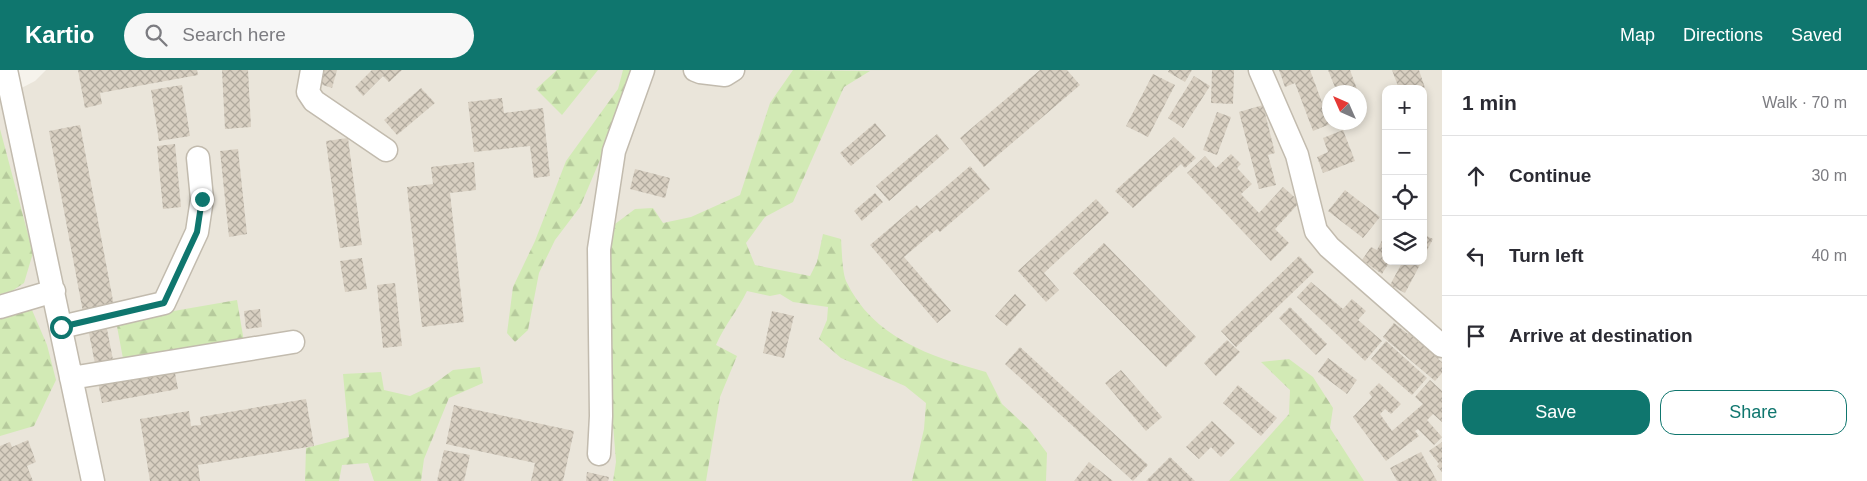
<!DOCTYPE html>
<meta charset="utf-8">
<style>
body{margin:0;font-family:Helvetica,sans-serif;background:#f7f7f7;color:#2b2b33}
.controls{position:absolute;right:15px;top:15px;display:grid;overflow:hidden;border-radius:10px;box-shadow:0 2px 8px #0003}
.controls button{width:45px;height:45px;display:grid;place-items:center;padding:0;border:0;border-bottom:1px solid #e1e1e2;background:#fff;color:#2b2b33;font:25px sans-serif}
.compass{position:absolute;left:1322px;top:15px;width:45px;height:45px;border-radius:50%;background:#fff;box-shadow:0 2px 8px #0003;rotate:315deg}
.stop{position:absolute;width:15px;height:15px;margin:-11px;border:4px solid #0f766e;border-radius:50%;background:#fff}
.stop.end{background:#0f766e;border-color:#fff;box-shadow:0 1px 5px #0008}
.list{margin:0;padding:0;list-style:none}
h2{display:flex;justify-content:space-between;align-items:center;height:65px;margin:0;padding:0 20px;font-size:21px}
h2 small{font-size:16px;font-weight:400;color:#7c7c81}
.list li{display:grid;grid-template-columns:32px 1fr auto;gap:15px;align-items:center;box-sizing:border-box;height:80px;padding:0 20px;border-top:1px solid #e1e1e2}
.list b{display:block;font-size:19px;white-space:nowrap}
.list em{font-size:16px;font-style:normal;color:#7c7c81}
.actions{display:flex;gap:10px;padding:15px 20px}
.actions a{flex:1;padding:11px 0;border:1px solid #0f766e;border-radius:15px;text-align:center;font-size:18px;color:#0f766e}
.actions .main{background:#0f766e;color:#fff}
.icon{flex:none;width:28px;height:28px;fill:none;stroke:currentColor;stroke-width:2;stroke-linecap:round;stroke-linejoin:round}
.map{position:relative;flex:none;width:1442px;height:411px;overflow:hidden}
header{display:flex;align-items:center;gap:30px;box-sizing:border-box;height:70px;padding:0 25px;background:#0f766e;color:#fff}
header strong{font-size:24px}
nav{display:flex;gap:28px;margin-inline-start:auto;font-size:18px}
.search{width:350px;height:45px;background:#f7f7f7;display:flex;align-items:center;gap:12px;box-sizing:border-box;padding:0 18px;border-radius:28px;color:#7c7c81;font-size:19px}
main{display:flex}
aside{flex:1;background:#fff}
.map>svg:first-child{display:block}
.residential{fill:#eae5da;fill-rule:evenodd}
.forest{fill:url(#forest-firs)}
.building{fill:url(#building-cross-hatch)}
.lines{fill:none;stroke-linecap:round;stroke-linejoin:round}
.minor-casing{stroke:#c2bbae;stroke-width:25}
.minor{stroke:#fff;stroke-width:22}
.route{stroke:#0f766e;stroke-width:6}
</style>
<header>
<strong>Kartio</strong>
<div class="search"><svg class="icon" aria-label="search" viewBox="0 0 24 24"><circle cx="10" cy="10" r="6"/><path d="M15 15l6 6"/></svg>Search here</div>
<nav><a>Map</a><a>Directions</a><a>Saved</a></nav>
</header>
<main>
<div class="map">
<svg width="1442" height="411" viewBox="0 0 1442 411">
<defs>
<pattern id="forest-firs" width="22" height="20" patternUnits="userSpaceOnUse" patternTransform="scale(1.25)"><rect width="22" height="20" fill="#d2eab5"/><path d="M5 1l3.5 6h-7zM16 11l3.5 6h-7z" fill="#b6ca9c"/></pattern>
<pattern id="building-cross-hatch" width="8" height="8" patternUnits="userSpaceOnUse" patternTransform="scale(1.25)"><rect width="8" height="8" fill="#d8cfc1"/><path d="M0 0l8 8M0 8l8-8" fill="none" stroke="#b1aa9e"/></pattern>
</defs>
<rect width="100%" height="100%" fill="#f6f3ec"/>
<path class="residential" d="M46,0H1251L1301,124L1308,168L1442,284V411H0V29L35,11Z
M1268,0H1442V269L1337,170L1323,155ZM1386,19H1423V191H1386ZM1330,22H1360V52H1330Z"/>
<path class="forest" d="M557,0H598L562,45L536,19Z
M623,0H635L614,57L580,137L555,170L539,203L528,260L515,272L507,263L513,217L535,171L566,91L618,19Z
M793,0L870,1L844,17L793,132L765,147L746,173L755,195L810,206L817,192L823,164L841,169C842,181 842,201 846,211C872,267 931,287 986,302L1002,334L1029,359L1047,383L1046,411H912L924,359L926,333L905,316L841,288L819,269L827,250L828,237L793,232L780,224L770,226L747,221C738,240 724,256 716,275L737,286L720,327L706,411H613L616,392L613,354L607,185L615,154L635,139L653,138L663,153L691,147L740,125L770,33Z
M0,59L33,183L24,213L12,221L0,224Z
M237,230L244,272L124,294L116,251Z
M32,240L47,275L56,310L34,356L0,366V248Z
M1289,289L1313,307L1333,338L1330,358L1364,411H1229L1289,344L1290,320L1261,292Z
M480,297L483,313L449,328L424,389L421,411H374L368,393L342,395L339,411H305L306,378L349,367L343,304L381,302L384,320L410,326L431,316L453,300Z"/>
<path class="building" d="M78,0H197L198,5L100,23L102,34L85,38Z
M222,0H248L251,57L225,59Z
M319,0H337L332,18L320,14Z
M372,0H402L389,12L383,6L363,26L355,17Z
M1040,0H1067L1080,15L984,97L960,68Z
M1169,0H1192L1185,12L1168,2Z
M1212,0H1234L1233,34L1211,33Z
M1279,0H1310L1330,54L1313,61L1295,13L1285,17Z
M1328,0H1350L1358,22H1337Z
M1392,0H1419L1425,18L1399,19Z
M1153,4L1175,15L1148,67L1126,56Z
M1194,6L1210,16L1183,58L1168,48Z
M182,15L190,66L159,71L151,20Z
M421,18L435,33L397,65L384,50Z
M502,28L504,43L543,38L550,106L534,108L530,76L474,82L468,32Z
M1263,35L1275,83L1268,85L1276,115L1259,119L1239,42Z
M1217,42L1231,47L1217,85L1203,80Z
M875,53L886,66L851,96L840,83Z
M80,55L114,236L83,242L49,61Z
M1343,60L1355,91L1323,103L1317,87L1328,82L1323,68Z
M937,64L949,79L889,131L876,116Z
M1174,67L1196,88L1185,98L1181,94L1133,138L1115,121Z
M348,68L362,175L340,178L326,71Z
M175,74L181,137L163,139L157,76Z
M238,79L247,164L229,167L220,81Z
M1231,84L1241,94L1237,98L1252,114L1241,124L1259,143L1283,117L1300,132L1275,159L1289,173L1271,191L1187,103L1205,86L1216,98Z
M474,92L476,120L450,123L464,252L422,257L407,117L433,114L431,97Z
M970,96L990,119L940,162L937,159L904,187L951,241L937,253L870,175L917,135L920,139Z
M635,99L670,108L665,128L630,119Z
M1345,120L1380,147L1363,168L1328,141Z
M875,123L883,132L862,151L854,141Z
M1096,129L1109,143L1044,203L1059,220L1046,232L1018,201Z
M1386,163V191H1390L1382,204L1362,190L1371,177L1377,180Z
M1423,164L1433,169L1423,188Z
M1104,173L1196,267L1166,297L1073,203Z
M1299,186L1314,202L1236,277L1221,261Z
M362,188L367,219L345,222L340,191Z
M1403,191H1422L1405,223L1390,215Z
M1311,212L1343,239L1352,229L1366,241L1358,250L1382,271L1365,291L1297,227Z
M395,213L402,276L383,278L377,215Z
M1015,224L1026,235L1007,256L995,246Z
M1290,237L1327,274L1316,285L1279,248Z
M260,239L262,257L246,259L244,241Z
M772,241L794,246L784,288L763,283Z
M1394,253L1408,264L1411,260L1441,285L1438,289L1442,292V303L1435,311L1383,267Z
M106,254L114,295L96,299L88,258Z
M1227,270L1240,282L1216,306L1204,293Z
M1386,271L1427,308L1412,325L1371,289Z
M1020,277L1148,395L1133,411L1005,294Z
M1328,288L1357,310L1347,324L1318,302Z
M174,298L178,319L102,333L98,312Z
M1121,300L1162,347L1146,361L1105,313Z
M1430,310L1442,321V352L1433,344L1427,350L1442,367L1434,375L1418,359L1415,361L1419,366L1386,391L1353,347L1372,327L1369,323L1379,313L1401,334L1391,344L1385,339L1380,344L1392,361L1423,334L1415,327Z
M1238,315L1277,348L1261,366L1223,333Z
M306,329L314,376L198,395L200,411H150L140,349L189,341L191,356L201,355L200,347Z
M454,335L574,361L563,411H531L535,393L446,374Z
M1212,351L1235,373L1221,387L1211,377L1199,389L1186,377Z
M28,370L36,392L27,396L33,411H0V376L10,372L12,377Z
M1442,372V402L1437,396L1439,394L1429,381Z
M444,380L470,385L464,411H437Z
M1421,382L1437,411H1397L1390,398Z
M1170,387L1195,411H1146Z
M1089,392L1113,411H1074Z
M587,402L609,407L608,411H586Z"/>
<g class="lines">
<g class="minor-casing">
<path id="minor" d="M6,0L93,411
M312,0L308,22L314,31L386,80
M695,0L700,2L725,5L733,0
M1260,0L1297,85L1316,161L1329,177L1442,276
M0,237L54,221
M61,257L164,233L197,162L202,129L198,88
M71,308L293,272
M599,384L601,346L599,179L614,81L643,0"/>
</g>
<use href="#minor" class="minor"/>
</g>
<g class="lines">
<path class="route" d="M61,257L164,233L197,162L202,129"/>
</g>
</svg>
<div class="controls">
<button>+</button>
<button>−</button>
<button><svg class="icon" aria-label="locate" viewBox="0 0 24 24"><circle cx="12" cy="12" r="6"/><path d="M12 2v4M12 18v4M2 12h4M18 12h4"/></svg></button>
<button><svg class="icon" aria-label="layers" viewBox="0 0 24 24"><path d="M12 4l9 5-9 5-9-5zM3 14l9 5 9-5"/></svg></button>
</div>
<svg class="compass" viewBox="-18 -18 36 36"><path d="M0-13l5 13h-10z" fill="#e53935"/><path d="M0 13l5-13h-10z" fill="#7c7c81"/></svg>
<div class="stop" style="left:61px;top:257px"></div>
<div class="stop end" style="left:202px;top:129px"></div>
</div>
<aside>
<h2>1 min<small>Walk · 70 m</small></h2>
<ul class="list">
<li><svg class="icon" aria-label="ahead" viewBox="0 0 24 24"><path d="M12 20V5M6 11l6-6 6 6"/></svg><div><b>Continue</b></div><em>30 m</em></li>
<li><svg class="icon" aria-label="left" viewBox="0 0 24 24"><path d="M17 20v-9H6M10 6l-5 5 5 5"/></svg><div><b>Turn left</b></div><em>40 m</em></li>
<li><svg class="icon" aria-label="arrive" viewBox="0 0 24 24"><path d="M6 21V4h12l-3 4 3 4H6"/></svg><div><b>Arrive at destination</b></div></li>
</ul>
<div class="actions"><a class="main">Save</a><a>Share</a></div>
</aside>
</main>
